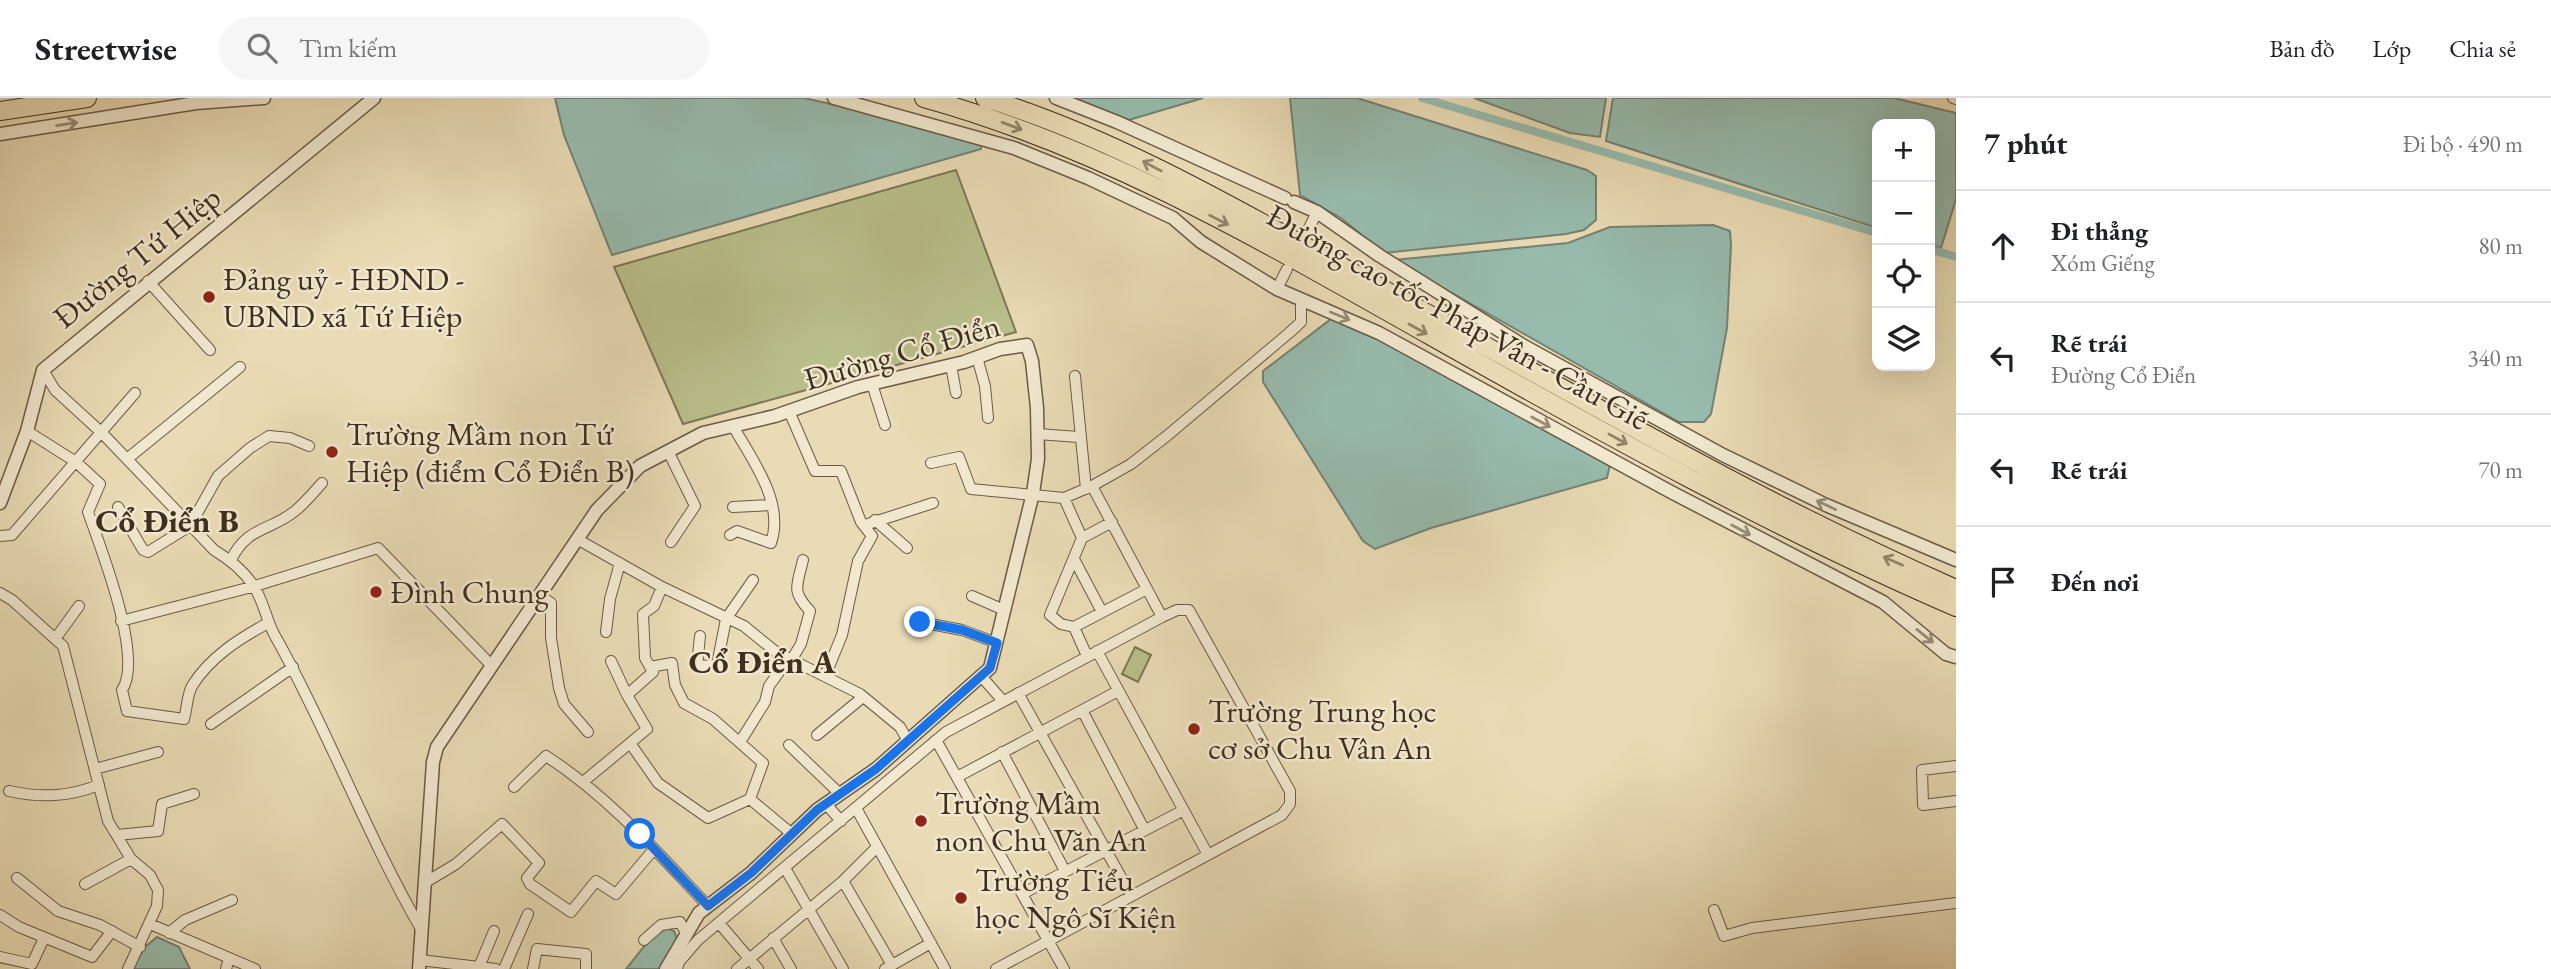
<!DOCTYPE html>
<html lang="vi">
<meta charset="utf-8">
<style>
body{margin:0;font-family:"EB Garamond",serif;background:#f6f6f6;color:#202124}
.controls{position:absolute;right:21px;top:21px;display:grid;overflow:hidden;border-radius:14px;box-shadow:0 7px 28px #0002}
.controls button{width:63px;height:63px;display:grid;place-items:center;padding:0;border:0;border-bottom:2px solid #e0e0e0;background:#fff;color:#202124;font:35px sans-serif}
.stop{position:absolute;width:21px;height:21px;margin:-16px;border:5px solid #1a73e8;border-radius:50%;background:#fff}
.stop.end{background:#1a73e8;border-color:#fff;box-shadow:0 2px 7px #0008}
.list{margin:0;padding:0;list-style:none}
h2{display:flex;justify-content:space-between;align-items:center;height:91px;margin:0;padding:0 28px;font-size:30px}
h2 small{font-size:23px;font-weight:400;color:#757577}
.list li{display:grid;grid-template-columns:46px 1fr auto;gap:21px;align-items:center;box-sizing:border-box;height:112px;padding:0 28px;border-top:2px solid #e0e0e0}
.list b{display:block;font-size:26px;white-space:nowrap}
.list p{margin:0;font-size:23px;white-space:nowrap;color:#757577}
.list em{font-size:23px;font-style:normal;color:#757577}
.icon{flex:none;width:38px;height:38px;fill:none;stroke:currentColor;stroke-width:2;stroke-linecap:round;stroke-linejoin:round}
.map{position:relative;flex:none;width:1956px;height:871px;overflow:hidden}
header{display:flex;align-items:center;gap:42px;box-sizing:border-box;height:98px;padding:0 35px;background:#fff;border-bottom:2px solid #e0e0e0}
header strong{font-size:33px}
nav{display:flex;gap:38px;margin-inline-start:auto;font-size:24px}
.search{width:490px;height:63px;background:#f6f6f6;display:flex;align-items:center;gap:18px;box-sizing:border-box;padding:0 24px;border-radius:38px;color:#757577;font-size:26px}
main{display:flex}
aside{flex:1;background:#fff}
.map>svg:first-child{display:block}
.green{fill:#b9bf8b;stroke:#7c7756;stroke-width:2}
.water{fill:#97bbad;stroke:#748375;stroke-width:2}
.lines{fill:none;stroke-linecap:round;stroke-linejoin:round}
.canal{stroke:#97bbad;stroke-width:8}
.minor-casing{stroke:#6a5a45;stroke-width:12}
.tertiary-casing{stroke:#6a5a45;stroke-width:15}
.motorway-casing{stroke:#3f2f20;stroke-width:20}
.minor{stroke:#f1e8cf;stroke-width:10}
.tertiary{stroke:#f1e8cf;stroke-width:12}
.motorway{stroke:#e9dbb5;stroke-width:18}
.oneway{stroke:#988c78}
.oneway2{stroke:#94856a}
.route{stroke:#1a73e8;stroke-width:9}
.poi-dot{fill:#8f2418;stroke:#f1e8cf;stroke-width:2.5}
.labels{text-anchor:middle;dominant-baseline:central;stroke-width:5;stroke-linejoin:round;paint-order:stroke}
.street-label{font-size:32px;fill:#3f2f20;stroke:#f1e8cf}
.poi-label{font-size:32px;fill:#3f2f20;stroke:#f1e8cf;text-anchor:start}
.neighbourhood-label{font-size:33px;font-weight:bold;fill:#3f2f20;stroke:#f1e8cf}
</style>
<header>
<strong>Streetwise</strong>
<div class="search"><svg class="icon" aria-label="search" viewBox="0 0 24 24"><circle cx="10" cy="10" r="6"/><path d="M15 15l6 6"/></svg>Tìm kiếm</div>
<nav><a>Bản đồ</a><a>Lớp</a><a>Chia sẻ</a></nav>
</header>
<main>
<div class="map">
<svg width="1956" height="871" viewBox="0 0 1956 871">
<rect width="100%" height="100%" fill="#e9dbb5"/>
<filter id="stains"><feTurbulence type="fractalNoise" baseFrequency=".00286" numOctaves="4"/><feColorMatrix values="0 0 0 0 .2 0 0 0 0 .09 0 0 0 0 .02 0 0 0 .5 -.17"/></filter>
<radialGradient id="worn" r=".72"><stop offset=".6" stop-color="#630" stop-opacity="0"/><stop offset="1" stop-color="#630" stop-opacity=".3"/></radialGradient>
<path class="green" d="M956,72L1016,234L683,326L614,169Z
M1135,549L1151,557L1138,584L1122,576Z"/>
<path class="water" d="M555,0H804L888,19L981,46V51L612,157L564,37Z
M1074,0H1203L1129,22Z
M1290,0H1357L1587,72L1596,78V122L1584,132L1566,136L1384,155L1341,120L1300,97Z
M1474,0H1606L1600,39L1570,35Z
M1613,0H1894L1956,15V101L1941,150L1930,146V26H1877V130L1606,43Z
M1713,127L1730,133L1731,147L1727,230L1711,316L1704,324H1679L1394,162L1568,145L1610,129Z
M1331,221L1382,240L1468,291L1610,366L1607,380L1431,430L1375,451L1363,443L1263,284V273Z
M667,830L674,833L678,843L661,871H626L650,841Z
M157,839L179,849L190,871H132L145,849Z"/>
<g class="lines">
<path class="canal" d="M1422,0L1877,135
M1930,151L1956,159"/>
<g class="minor-casing">
<path id="minor" d="M1953,0L1956,1
M1306,136L1317,114
M148,183L210,252
M1277,191L1287,171
M977,259L985,288L988,320
M951,267L956,295
M43,272L55,292L102,335L214,452C229,461 243,472 253,487C263,501 266,521 274,536C328,632 366,736 421,831
M1075,278L1086,391
M872,286L885,327
M789,313L815,373H841L861,424L872,438L858,463L842,537L826,576
M27,333L76,364L100,386L88,414C101,451 144,560 122,592L127,613L184,621C187,611 187,597 192,588C210,559 239,541 268,525
M1037,336L1079,339
M668,353L695,408L671,444
M127,361L240,269
M931,365L959,359L971,391L1064,400L1092,388L1131,366L1168,337L1289,235L1301,224V203
M1092,388L1162,519
M1064,400L1082,440L1050,517L1061,526L1074,529L1147,491
M118,409L143,452L148,454L190,428L218,378L250,350L269,338L290,340L309,348
M733,409L771,407
M875,422L907,450
M865,427L933,405
M730,437L737,433L771,445C785,404 752,362 733,328
M0,438L12,437L135,295
M1082,440L1112,424
M577,441L662,489L744,528L776,554L860,596L900,629L908,643
M1074,461L1102,514
M231,462C247,428 271,433 295,413C305,405 314,394 322,385
M0,495L12,502L63,548L108,723L131,761L150,777L158,792L157,808L128,871
M539,497L551,505V540L559,590L564,606L588,634
M972,498L1004,512
M121,523L255,488L378,450L491,567
M920,524L962,532L997,545
M1074,529L1087,558
M606,534L610,501L620,465
M700,538L697,568L717,567L726,521L753,482
M55,541L79,508
M1097,553L1207,755
M792,561L801,546L810,513C791,493 797,488 803,462
M611,563L627,597L653,574L645,560L643,516L654,508L662,489
M650,569L672,565L675,587L684,605L713,621L763,665L750,701L792,736
M981,578L1003,603
M1018,595L1131,797
M1082,612L1144,731
M211,626L293,569
M817,637L863,599
M936,642L1064,871
M740,644L765,604L769,588L789,560
M630,645L658,685L708,720L750,701
M789,647L840,696
M1002,654L1065,773
M1956,668L1922,672L1923,707L1956,703
M95,671L158,654
M957,679L1118,593
M583,684L647,631L627,597
M514,689L546,658C608,698 657,754 708,808
M9,693C41,700 68,699 99,687
M826,706L841,723
M856,710L945,871
M117,737L158,733L162,706L194,696
M785,770L843,871
M17,780L58,813L100,827L140,849
M843,783L892,867
M426,784L456,766L502,726L539,765L527,780L530,786L571,814L596,783L616,796L654,751
M85,786L131,761
M1022,796L1182,713
M1714,812L1724,838L1752,830L1956,805
M0,817L19,829L92,859L112,833
M719,825L758,871
M150,826L255,871
M169,835L185,822L232,802
M773,840L791,871
M644,842L661,827L680,824L687,837
M0,859L32,866L44,840
M420,862L496,871
M479,869L494,833
M226,871L229,860
M504,871L528,816
M533,871L537,851L586,856V871
M677,871L679,864L698,842L946,634L1162,519L1177,512H1189L1290,693V706L1282,717L996,871
M737,871L843,783L877,749
M885,871L931,845"/>
</g>
<g class="tertiary-casing">
<path id="tertiary" d="M834,0L1014,50L1088,80L1173,120L1201,144L1277,191L1379,235L1671,394L1883,504L1946,556L1956,559
M1056,0L1117,24L1285,100
M0,36L196,5L264,0
M1294,104L1317,114L1380,158L1524,248L1723,357L1826,407L1956,462
M0,405L27,333L43,272L374,0
M419,871L433,664L437,649L597,412L640,368L703,335L775,318L858,289L964,264L1000,251L1027,247L1032,263L1037,310L1038,361L1033,395L990,570L876,671L817,712L751,775L699,815L666,871"/>
</g>
<g class="motorway-casing">
<path id="motorway" d="M924,0C1105,50 1268,146 1431,238C1603,335 1775,431 1956,509
M985,0C1115,40 1235,110 1355,176C1554,284 1748,400 1956,491
M0,13L87,0"/>
</g>
<use href="#minor" class="minor"/>
<use href="#tertiary" class="tertiary"/>
<use href="#motorway" class="motorway"/>
</g>
<defs><path id="oneway-shaft" d="M-6 0H5M1.5-3L5.5 0L1.5 3" fill="none" stroke-width="1.6" stroke-linecap="round" stroke-linejoin="round" transform="scale(1.75)"/></defs>
<g class="oneway">
<use href="#oneway-shaft" transform="translate(67 26) rotate(-9)"/>
<use href="#oneway-shaft" transform="translate(1340 218) rotate(22)"/>
<use href="#oneway-shaft" transform="translate(1541 324) rotate(28)"/>
<use href="#oneway-shaft" transform="translate(1826 407) rotate(-155)"/>
<use href="#oneway-shaft" transform="translate(1741 432) rotate(28)"/>
<use href="#oneway-shaft" transform="translate(1925 538) rotate(39)"/>
</g>
<g class="oneway2">
<use href="#oneway-shaft" transform="translate(1012 28) rotate(20)"/>
<use href="#oneway-shaft" transform="translate(1152 68) rotate(-152)"/>
<use href="#oneway-shaft" transform="translate(1219 122) rotate(27)"/>
<use href="#oneway-shaft" transform="translate(1418 231) rotate(29)"/>
<use href="#oneway-shaft" transform="translate(1618 341) rotate(29)"/>
<use href="#oneway-shaft" transform="translate(1893 463) rotate(-156)"/>
</g>
<g class="lines">
<path class="route" d="M640,736L708,808L751,775L817,712L876,671L990,570L997,545L962,532L920,524"/>
</g>
<g class="poi-dot">
<circle cx="209" cy="199" r="7"/>
<circle cx="332" cy="354" r="7"/>
<circle cx="376" cy="494" r="7"/>
<circle cx="1194" cy="631" r="7"/>
<circle cx="921" cy="723" r="7"/>
<circle cx="961" cy="800" r="7"/>
</g>
<g class="labels">
<g class="street-label">
<text transform="translate(137 159) rotate(-39)">Đường Tứ Hiệp</text>
<text transform="translate(1458 219) rotate(29)">Đường cao tốc Pháp Vân - Cầu Giẽ</text>
<text transform="translate(902 254) rotate(-16)">Đường Cổ Điển</text>
</g>
<g class="poi-label">
<text x="223" y="181">Đảng uỷ - HĐND -<tspan x="223" dy="37">UBND xã Tứ Hiệp</tspan></text>
<text x="346" y="336">Trường Mầm non Tứ<tspan x="346" dy="37">Hiệp (điểm Cổ Điển B)</tspan></text>
<text x="390" y="494">Đình Chung</text>
<text x="1208" y="613">Trường Trung học<tspan x="1208" dy="37">cơ sở Chu Vân An</tspan></text>
<text x="935" y="705">Trường Mầm<tspan x="935" dy="37">non Chu Văn An</tspan></text>
<text x="975" y="782">Trường Tiểu<tspan x="975" dy="37">học Ngô Sĩ Kiện</tspan></text>
</g>
<g class="neighbourhood-label">
<text x="167" y="422">Cổ Điển B</text>
<text x="762" y="563">Cổ Điển A</text>
</g>
</g>
<rect width="100%" height="100%" filter="url(#stains)"/>
<rect width="100%" height="100%" fill="url(#worn)"/>
</svg>
<div class="controls">
<button>+</button>
<button>−</button>
<button><svg class="icon" aria-label="locate" viewBox="0 0 24 24"><circle cx="12" cy="12" r="6"/><path d="M12 2v4M12 18v4M2 12h4M18 12h4"/></svg></button>
<button><svg class="icon" aria-label="layers" viewBox="0 0 24 24"><path d="M12 4l9 5-9 5-9-5zM3 14l9 5 9-5"/></svg></button>
</div>
<div class="stop" style="left:640px;top:736px"></div>
<div class="stop end" style="left:920px;top:524px"></div>
</div>
<aside>
<h2>7 phút<small>Đi bộ · 490 m</small></h2>
<ul class="list">
<li><svg class="icon" aria-label="ahead" viewBox="0 0 24 24"><path d="M12 20V5M6 11l6-6 6 6"/></svg><div><b>Đi thẳng</b><p>Xóm Giếng</p></div><em>80 m</em></li>
<li><svg class="icon" aria-label="left" viewBox="0 0 24 24"><path d="M17 20v-9H6M10 6l-5 5 5 5"/></svg><div><b>Rẽ trái</b><p>Đường Cổ Điển</p></div><em>340 m</em></li>
<li><svg class="icon" aria-label="left" viewBox="0 0 24 24"><path d="M17 20v-9H6M10 6l-5 5 5 5"/></svg><div><b>Rẽ trái</b></div><em>70 m</em></li>
<li><svg class="icon" aria-label="arrive" viewBox="0 0 24 24"><path d="M6 21V4h12l-3 4 3 4H6"/></svg><div><b>Đến nơi</b></div></li>
</ul>
</aside>
</main>
